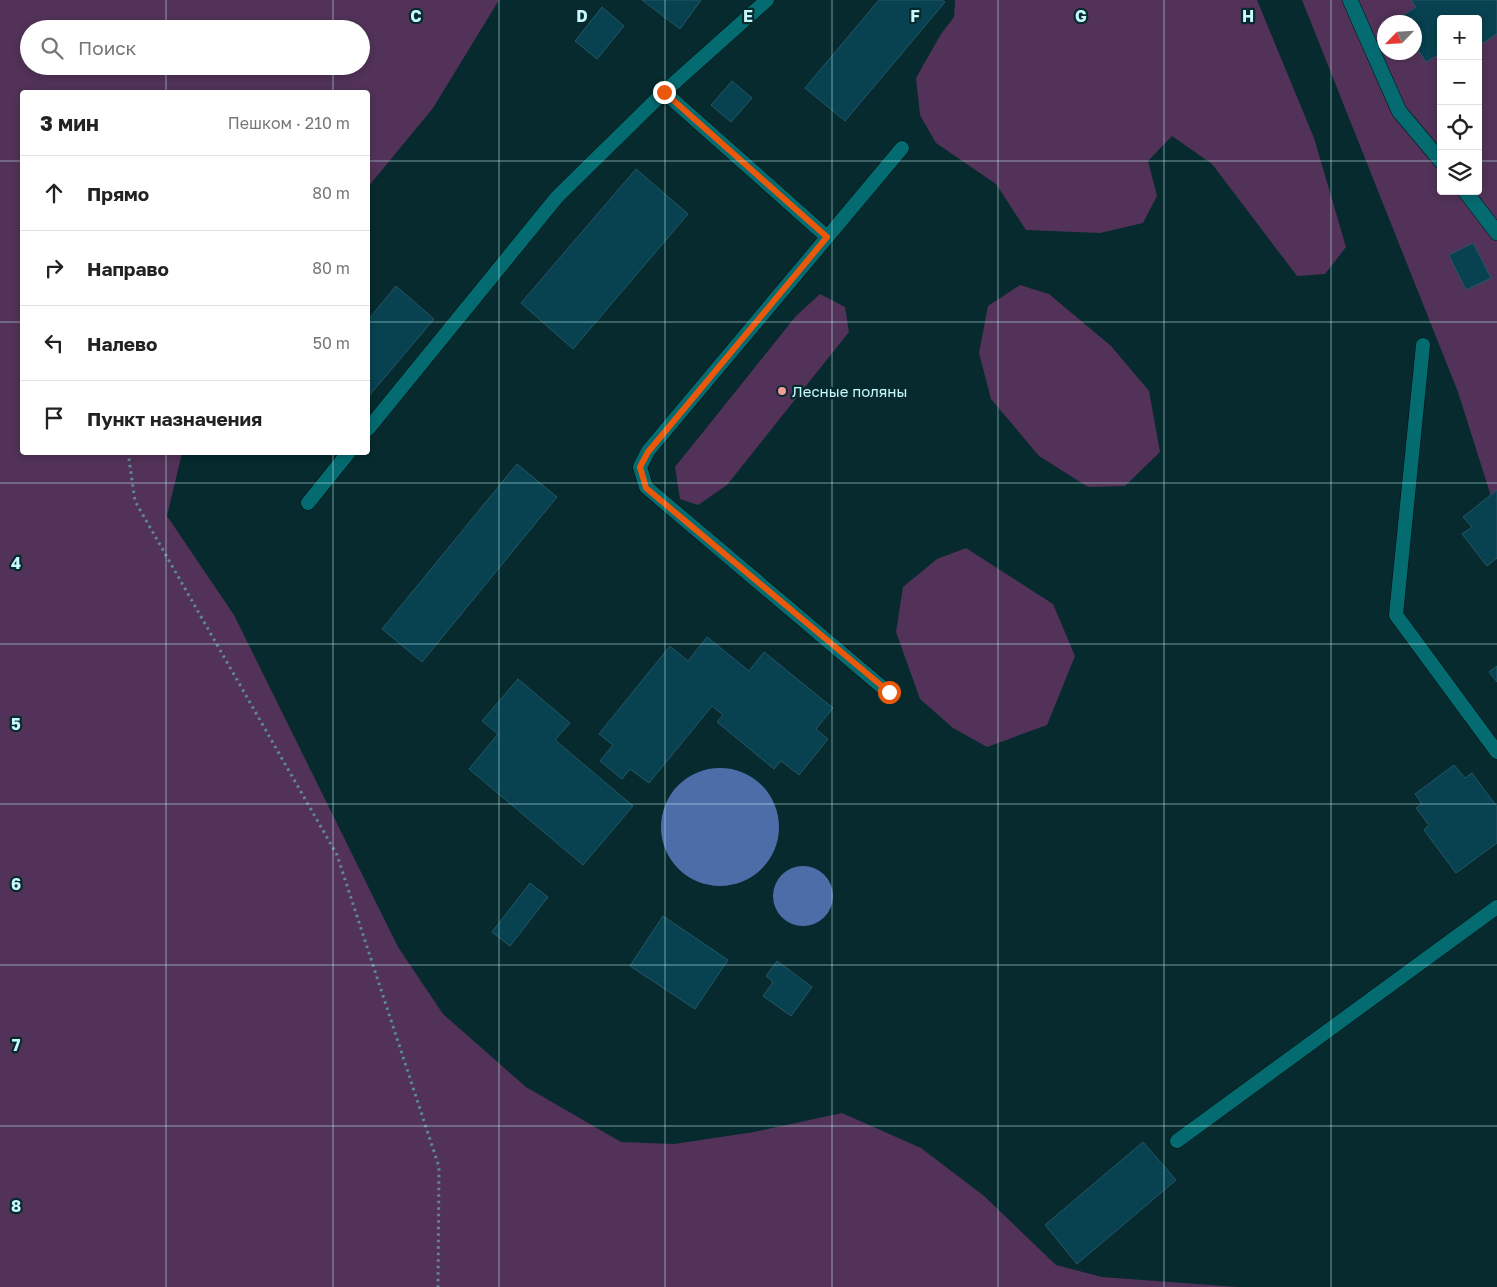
<!DOCTYPE html>
<html lang="ru">
<meta charset="utf-8">
<style>
body{margin:0;font-family:"Golos Text",sans-serif;background:#f2f2f2;color:#222}
.controls{position:absolute;right:15px;top:15px;display:grid;overflow:hidden;border-radius:5px;box-shadow:0 2px 8px #0003}
.controls button{width:45px;height:45px;display:grid;place-items:center;padding:0;border:0;border-bottom:1px solid #e0e0e0;background:#fff;color:#222;font:25px sans-serif}
.compass{position:absolute;left:1377px;top:15px;width:45px;height:45px;border-radius:50%;background:#fff;box-shadow:0 2px 8px #0003;rotate:245deg}
.stop{position:absolute;width:15px;height:15px;margin:-11px;border:4px solid #ea580c;border-radius:50%;background:#fff}
.stop.end{background:#ea580c;border-color:#fff;box-shadow:0 1px 5px #0008}
.list{margin:0;padding:0;list-style:none}
h2{display:flex;justify-content:space-between;align-items:center;height:65px;margin:0;padding:0 20px;font-size:21px}
h2 small{font-size:16px;font-weight:400;color:#767676}
.list li{display:grid;grid-template-columns:32px 1fr auto;gap:15px;align-items:center;box-sizing:border-box;height:75px;padding:0 20px;border-top:1px solid #e0e0e0}
.list b{display:block;font-size:19px;white-space:nowrap}
.list em{font-size:16px;font-style:normal;color:#767676}
.icon{flex:none;width:28px;height:28px;fill:none;stroke:currentColor;stroke-width:2;stroke-linecap:round;stroke-linejoin:round}
.map{position:relative;flex:none;width:1497px;height:1287px;overflow:hidden}
.search{position:absolute;background:#fff;box-shadow:0 2px 8px #0003;left:20px;top:20px;width:350px;height:55px;display:flex;align-items:center;gap:12px;box-sizing:border-box;padding:0 18px;border-radius:28px;color:#767676;font-size:19px}
.panel{position:absolute;background:#fff;box-shadow:0 2px 8px #0003;left:20px;top:90px;width:350px;height:365px;border-radius:5px}
.map>svg:first-child{display:block}
.green{fill:#523258;fill-rule:evenodd}
.water{fill:#4c6da7}
.building{fill:#084150;stroke:#245767}
.lines{fill:none;stroke-linecap:round;stroke-linejoin:round}
.lane-casing{stroke:#041011;stroke-width:15}
.street-casing{stroke:#041011;stroke-width:16}
.path{stroke:#5f898c;stroke-width:3;stroke-dasharray:2.5 4;stroke-linecap:butt}
.lane{stroke:#046b70;stroke-width:14}
.street{stroke:#046b70;stroke-width:15}
.route{stroke:#ea580c;stroke-width:6}
.grid{fill:none;stroke:#c8f9fc;stroke-width:1;stroke-opacity:0.55}
.poi-dot{fill:#f59b99;stroke:#062a2d;stroke-width:2}
.labels{text-anchor:middle;dominant-baseline:central;stroke-width:4.5;stroke-linejoin:round;paint-order:stroke}
.poi-label{font-size:15px;fill:#c8f9fc;stroke:#062a2d;text-anchor:start}
.grid-label{font-size:16px;text-anchor:middle;font-weight:bold;fill:#c8f9fc;stroke:#062a2d;stroke-width:4.5;stroke-linejoin:round;paint-order:stroke}
</style>
<div class="map">
<svg width="1497" height="1287" viewBox="0 0 1497 1287">
<rect width="100%" height="100%" fill="#062a2d"/>
<path class="green" d="M0,0H499L433,108L368,187V92H22V452L182,453L167,516L234,615L398,947L443,1014L526,1087L621,1142L674,1144L754,1132L842,1113L921,1148L984,1196L1056,1265L1102,1277L1238,1287H0ZM29,29H361V66H29Z
M955,0H1257L1314,138L1346,247L1325,274L1297,276L1212,164L1172,136L1148,161L1157,196L1143,223L1100,233L1026,230L996,184L936,143L920,115L916,78L941,34L954,17Z
M1302,0H1497V515L1458,392ZM1441,19H1478V191H1441ZM1384,22H1414V52H1384Z
M1020,285L1049,294L1111,346L1149,391L1160,452L1125,486L1088,487L1039,456L991,399L979,353L988,306Z
M820,294L845,307L849,332L727,485L698,505L680,499L675,467L796,316Z
M966,548L1053,604L1075,656L1047,725L987,747L953,728L920,699L896,632L903,587L937,559Z"/>
<path class="water" d="M661 827a59 59 0 1 1 118 0a59 59 0 1 1-118 0Z
M773 896a30 30 0 1 1 60 0a30 30 0 1 1-60 0Z"/>
<path class="building" d="M642,0H701L680,29Z
M879,0H942L945,2L845,121L805,88Z
M1411,0H1497V34L1478,46V19H1441V53L1426,62L1414,44V22H1402L1399,18L1416,7Z
M602,7L624,26L597,59L575,41Z
M732,81L752,98L731,122L711,105Z
M636,169L688,214L573,349L521,303Z
M1473,243L1491,278L1466,290L1449,255Z
M396,286L434,319L368,397V320Z
M517,464L557,497L422,662L382,629Z
M1497,490V558L1487,566L1462,534L1472,527L1463,517Z
M707,637L749,671L764,652L833,708L816,729L828,739L799,775L781,761L774,769L717,722L723,715L712,706L649,783L630,769L622,779L600,761L613,745L599,734L670,646L688,661Z
M1497,666V682L1489,672Z
M518,679L570,723L555,740L633,806L583,865L469,769L498,734L482,721Z
M1454,765L1465,778L1472,773L1497,807V843L1456,873L1424,830L1429,825L1416,808L1422,804L1415,794Z
M530,883L548,897L510,946L492,932Z
M663,916L728,960L695,1009L630,966Z
M777,961L812,987L791,1016L763,996L773,982L766,976Z
M1143,1142L1176,1180L1077,1264L1045,1225Z"/>
<g class="lines">
<g class="lane-casing">
<path id="lane" d="M664,92L827,237
M1423,345L1396,615L1497,752
M368,429L557,197L664,92L767,0
M308,503L349,452
M889,693L646,487L640,467L648,451L902,148
M1177,1141L1497,907"/>
</g>
<g class="street-casing">
<path id="street" d="M1350,0L1399,111L1441,161
M1465,191L1497,233"/>
</g>
<path class="path" d="M128,452L135,501L337,855L439,1167L438,1287"/>
<use href="#lane" class="lane"/>
<use href="#street" class="street"/>
</g>
<g class="lines">
<path class="route" d="M664,92L827,237L648,452L640,467L646,488L889,692"/>
</g>
<path class="grid" d="M166,0V29M333,0V29M499,0V1287M665,0V1287M832,0V1287M998,0V1287M1164,0V1287M1331,0V1287M166,66V92M333,66V92M0,161H22M368,161H1441M1478,161H1497M0,322H22M368,322H1497M166,452V1287M333,452V1287M0,483H1497M0,644H1497M0,804H1497M0,965H1497M0,1126H1497"/>
<circle class="poi-dot" cx="782" cy="391" r="5"/>
<g class="labels">
<g class="poi-label">
<text x="792" y="391">Лесные поляны</text>
</g>
</g>
<g class="grid-label">
<text x="416" y="22">C</text>
<text x="582" y="22">D</text>
<text x="748" y="22">E</text>
<text x="915" y="22">F</text>
<text x="1081" y="22">G</text>
<text x="1248" y="22">H</text>
<text x="16" y="569">4</text>
<text x="16" y="730">5</text>
<text x="16" y="890">6</text>
<text x="16" y="1051">7</text>
<text x="16" y="1212">8</text>
</g>
</svg>
<div class="controls">
<button>+</button>
<button>−</button>
<button><svg class="icon" aria-label="locate" viewBox="0 0 24 24"><circle cx="12" cy="12" r="6"/><path d="M12 2v4M12 18v4M2 12h4M18 12h4"/></svg></button>
<button><svg class="icon" aria-label="layers" viewBox="0 0 24 24"><path d="M12 4l9 5-9 5-9-5zM3 14l9 5 9-5"/></svg></button>
</div>
<svg class="compass" viewBox="-18 -18 36 36"><path d="M0-13l5 13h-10z" fill="#e53935"/><path d="M0 13l5-13h-10z" fill="#767676"/></svg>
<div class="stop" style="left:889px;top:692px"></div>
<div class="stop end" style="left:664px;top:92px"></div>
<div class="search"><svg class="icon" aria-label="search" viewBox="0 0 24 24"><circle cx="10" cy="10" r="6"/><path d="M15 15l6 6"/></svg>Поиск</div>
<section class="panel">
<h2>3 мин<small>Пешком · 210 m</small></h2>
<ul class="list">
<li><svg class="icon" aria-label="ahead" viewBox="0 0 24 24"><path d="M12 20V5M6 11l6-6 6 6"/></svg><div><b>Прямо</b></div><em>80 m</em></li>
<li><svg class="icon" aria-label="right" viewBox="0 0 24 24"><path d="M7 20v-9h11M14 6l5 5-5 5"/></svg><div><b>Направо</b></div><em>80 m</em></li>
<li><svg class="icon" aria-label="left" viewBox="0 0 24 24"><path d="M17 20v-9H6M10 6l-5 5 5 5"/></svg><div><b>Налево</b></div><em>50 m</em></li>
<li><svg class="icon" aria-label="arrive" viewBox="0 0 24 24"><path d="M6 21V4h12l-3 4 3 4H6"/></svg><div><b>Пункт назначения</b></div></li>
</ul>
</section>
</div>
